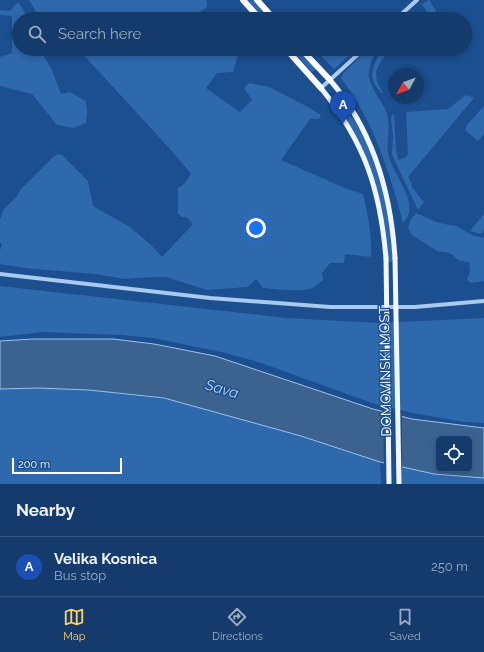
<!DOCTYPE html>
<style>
body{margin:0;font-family:Raleway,sans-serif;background:#1d4271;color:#f1f3f6}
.controls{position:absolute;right:12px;bottom:12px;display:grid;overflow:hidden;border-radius:6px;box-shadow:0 2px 6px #0003}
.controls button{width:36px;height:36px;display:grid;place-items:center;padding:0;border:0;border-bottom:1px solid #33557e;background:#143b6b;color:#f1f3f6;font:20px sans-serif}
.compass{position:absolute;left:388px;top:68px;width:36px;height:36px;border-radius:50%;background:#143b6b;box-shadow:0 2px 6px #0003;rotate:229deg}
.scale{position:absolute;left:12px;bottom:10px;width:110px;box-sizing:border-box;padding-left:4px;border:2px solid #fff;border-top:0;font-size:11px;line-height:14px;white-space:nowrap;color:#fff;-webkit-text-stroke:3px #1b4f8f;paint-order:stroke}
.you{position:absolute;left:256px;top:228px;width:14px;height:14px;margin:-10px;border:3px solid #fff;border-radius:50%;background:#1a73e8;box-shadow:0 0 0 6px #1a73e833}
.badge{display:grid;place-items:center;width:26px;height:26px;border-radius:50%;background:#ffd166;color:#fff;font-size:13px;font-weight:700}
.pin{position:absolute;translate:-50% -33px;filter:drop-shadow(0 1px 2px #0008)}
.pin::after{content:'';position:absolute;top:21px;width:14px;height:12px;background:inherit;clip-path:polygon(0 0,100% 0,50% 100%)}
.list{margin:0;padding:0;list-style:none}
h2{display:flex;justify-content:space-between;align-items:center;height:52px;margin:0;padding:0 16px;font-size:17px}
h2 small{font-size:13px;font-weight:400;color:#9dadc1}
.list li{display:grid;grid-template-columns:26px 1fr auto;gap:12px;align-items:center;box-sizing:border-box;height:60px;padding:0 16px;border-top:1px solid #33557e}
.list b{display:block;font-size:15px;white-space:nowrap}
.list p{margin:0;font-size:13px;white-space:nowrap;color:#9dadc1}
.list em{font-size:13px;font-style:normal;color:#9dadc1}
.icon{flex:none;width:22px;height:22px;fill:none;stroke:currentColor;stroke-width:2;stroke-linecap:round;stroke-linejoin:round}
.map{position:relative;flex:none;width:484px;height:484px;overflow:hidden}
.search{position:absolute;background:#143b6b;box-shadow:0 2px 6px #0003;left:12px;right:12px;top:12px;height:44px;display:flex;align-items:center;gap:10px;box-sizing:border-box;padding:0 14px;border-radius:22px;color:#9dadc1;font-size:15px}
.sheet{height:112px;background:#143b6b}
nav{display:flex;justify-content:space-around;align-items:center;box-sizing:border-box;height:56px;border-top:1px solid #33557e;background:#143b6b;font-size:11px;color:#9dadc1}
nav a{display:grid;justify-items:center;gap:2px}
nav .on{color:#ffd166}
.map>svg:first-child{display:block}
.green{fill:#2e69ad}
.water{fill:#3c6290;stroke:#9cc4f0;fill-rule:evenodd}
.pier{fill:#1b4f8f}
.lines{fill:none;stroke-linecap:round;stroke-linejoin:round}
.minor{stroke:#a9c9ee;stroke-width:4}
.major{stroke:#f0f6ff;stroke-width:5}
.highway{stroke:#fff;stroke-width:6}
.major-bridge{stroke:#f0f6ff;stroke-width:5}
.labels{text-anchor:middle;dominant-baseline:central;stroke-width:3;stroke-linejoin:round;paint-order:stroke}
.street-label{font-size:14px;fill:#fff;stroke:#1b4f8f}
.water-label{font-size:15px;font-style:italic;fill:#b5d3f5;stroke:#1b4f8f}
</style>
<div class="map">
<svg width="484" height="484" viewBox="0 0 484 484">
<rect width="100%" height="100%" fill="#1b4f8f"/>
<path class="green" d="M29,0H206C211,9 198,12 192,16L194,19H40Z
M248,0H254L271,19H263Z
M429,0L441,19H432L422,4Z
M18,2L29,19H19L18,34H19V49H40L41,51L52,70L61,94L70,92L86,101L87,113L86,123L74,128L57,125L32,94L0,86V57L12,53V16L0,15V10L10,11Z
M338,13L386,15L392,17L389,19H355L356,15H338Z
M78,49H231L238,55L233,72L217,73L206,88L240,112L252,100L244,88L249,83L269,87L304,105L321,115L319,119H310L281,160L345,188L363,194C368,215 372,235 371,257L345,254L344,263H330L322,273L323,280C319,283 314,288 309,289C297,292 276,289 263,288L256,279L248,287L207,290L166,277H151L124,279L95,274L24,268L0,264V250L2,245L0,242V219L4,209L17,196L21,189L53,157L58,154L62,155L88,181L93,206L130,227L151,245L162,257L193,224L186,217H182L178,214V188L185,183L191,174L171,150Z
M291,49H298L317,69L312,72Z
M314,49H357L334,69Z
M368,49H376C373,58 367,70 369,78C372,91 383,102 387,114C391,127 386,140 388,153C391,174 423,204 403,223C391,175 372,118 341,78L343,74Z
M382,49H389C377,69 370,71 383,93H381C379,89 374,85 373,80C370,70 378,57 382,49Z
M466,95L474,98L408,177L412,184L411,186L424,202L418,210L394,159L392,153L393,137L391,118L394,113L396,149L398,160L406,157L408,154L406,112L448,109Z
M338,97L360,129L367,143L382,184L391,233L393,262H387C384,199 371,152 333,100Z
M484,106V134L478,141L465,130L467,125Z
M416,213L439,223L456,226L472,235L484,238V281L471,283L467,280L470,271L469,262L460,261L451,254L445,252H439L415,237L411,234L408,228L410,221Z
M484,214V230L481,234L470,231Z
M0,286L288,318L378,323L484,318V423L464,422L413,413L375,404L261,363L226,353L153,338L121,335L42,332L0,337Z
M38,388L89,390L171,400L301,436L380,462L381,484H0V389Z
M400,466L434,474L484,478V484H401Z"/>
<path class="water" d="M33,339H113L154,344L215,356L373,409L412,419L484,428V478L434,474L380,462L301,436L164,398L89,390L38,388L0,389V341ZM439,439H469V469H439Z"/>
<path class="pier" d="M383,409L402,414V469L384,465Z"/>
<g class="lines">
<path class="minor" d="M396,19L417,0
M321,88L364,49
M0,274L210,298L330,307H415L484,301"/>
<path class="major" d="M330,80C373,130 391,193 395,258
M321,88C365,143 380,189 386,258"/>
<path class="highway" d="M243,0L260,19
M257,0L274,19
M286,49L321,88
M301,49L330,80"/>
<path class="major-bridge" d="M386,258L389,484
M395,258L399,484"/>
</g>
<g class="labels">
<g class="street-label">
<text transform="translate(385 371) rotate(-91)">DOMOVINSKI MOST</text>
</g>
<g class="water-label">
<text transform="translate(222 389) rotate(16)">Sava</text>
</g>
</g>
</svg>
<div class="controls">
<button><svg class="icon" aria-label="locate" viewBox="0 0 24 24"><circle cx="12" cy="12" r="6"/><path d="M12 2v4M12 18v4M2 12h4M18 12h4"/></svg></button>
</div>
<svg class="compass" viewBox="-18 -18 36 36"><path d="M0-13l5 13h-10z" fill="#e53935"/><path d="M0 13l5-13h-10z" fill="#9dadc1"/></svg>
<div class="scale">200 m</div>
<div class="you"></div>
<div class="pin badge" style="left:343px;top:124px;background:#1a4fb4">A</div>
<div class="search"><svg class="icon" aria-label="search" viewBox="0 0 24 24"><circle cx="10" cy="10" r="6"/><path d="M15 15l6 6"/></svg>Search here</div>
</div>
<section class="sheet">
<h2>Nearby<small></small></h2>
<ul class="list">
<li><span class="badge" style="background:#1a4fb4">A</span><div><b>Velika Kosnica</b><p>Bus stop</p></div><em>250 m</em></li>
</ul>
</section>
<nav>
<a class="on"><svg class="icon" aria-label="map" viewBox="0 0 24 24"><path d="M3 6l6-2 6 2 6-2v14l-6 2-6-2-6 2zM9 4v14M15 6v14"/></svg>Map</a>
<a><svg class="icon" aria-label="directions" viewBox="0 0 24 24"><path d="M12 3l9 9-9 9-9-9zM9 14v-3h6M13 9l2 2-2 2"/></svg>Directions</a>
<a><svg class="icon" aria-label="saved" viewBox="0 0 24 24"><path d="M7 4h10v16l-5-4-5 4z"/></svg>Saved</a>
</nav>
